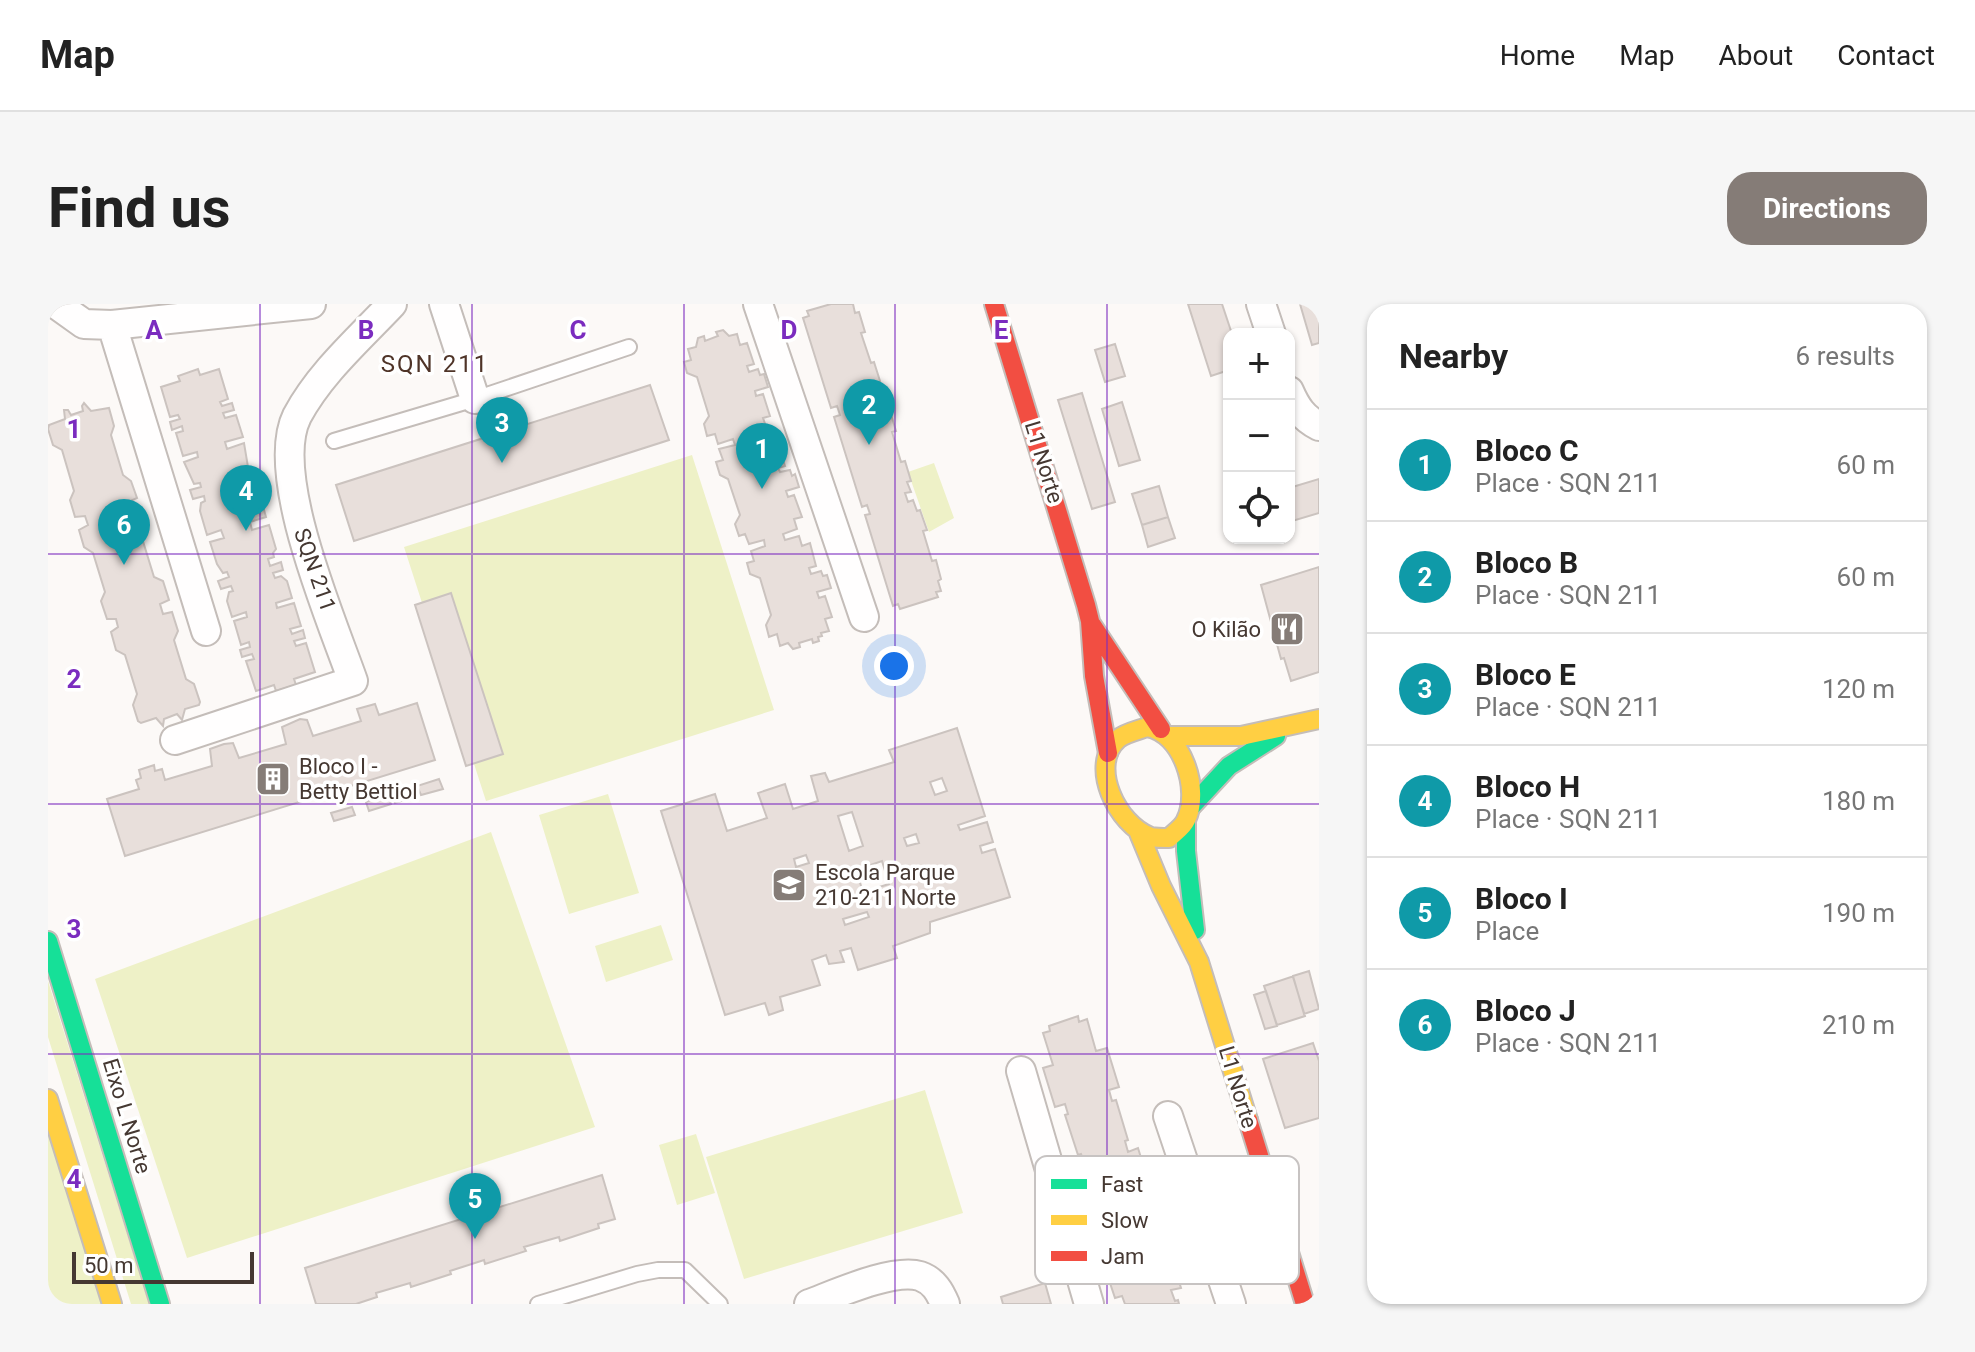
<!DOCTYPE html>
<meta charset="utf-8">
<style>
body{margin:0;font-family:Roboto,sans-serif;background:#f6f6f6;color:#222}
.controls{position:absolute;right:24px;top:24px;display:grid;overflow:hidden;border-radius:16px;box-shadow:0 2px 6px #0004}
.controls button{width:72px;height:72px;display:grid;place-items:center;padding:0;border:0;border-bottom:2px solid #e0e0e0;background:#fff;color:#222;font:40px sans-serif}
.scale{position:absolute;left:24px;bottom:20px;width:182px;box-sizing:border-box;padding-left:8px;border:4px solid #453832;border-top:0;font-size:22px;line-height:28px;white-space:nowrap;color:#453832;-webkit-text-stroke:6px #fff;paint-order:stroke}
.you{position:absolute;left:846px;top:362px;width:28px;height:28px;margin:-20px;border:6px solid #fff;border-radius:50%;background:#1a73e8;box-shadow:0 0 0 12px #1a73e833}
.badge{display:grid;place-items:center;width:52px;height:52px;border-radius:50%;background:#857c77;color:#fff;font-size:26px;font-weight:700}
.pin{position:absolute;translate:-50% -66px;filter:drop-shadow(0 2px 4px #0008)}
.pin::after{content:'';position:absolute;top:42px;width:28px;height:24px;background:inherit;clip-path:polygon(0 0,100% 0,50% 100%)}
.list{margin:0;padding:0;list-style:none}
h2{display:flex;justify-content:space-between;align-items:center;height:104px;margin:0;padding:0 32px;font-size:34px}
h2 small{font-size:26px;font-weight:400;color:#767676}
.list li{display:grid;grid-template-columns:52px 1fr auto;gap:24px;align-items:center;box-sizing:border-box;height:112px;padding:0 32px;border-top:2px solid #e0e0e0}
.list b{display:block;font-size:30px;white-space:nowrap}
.list p{margin:0;font-size:26px;white-space:nowrap;color:#767676}
.list em{font-size:26px;font-style:normal;color:#767676}
.icon{flex:none;width:44px;height:44px;fill:none;stroke:currentColor;stroke-width:2;stroke-linecap:round;stroke-linejoin:round}
.map{position:relative;flex:none;width:1271px;height:1000px;overflow:hidden;border-radius:24px}
header{display:flex;align-items:center;gap:48px;box-sizing:border-box;height:112px;padding:0 40px;background:#fff;border-bottom:2px solid #e0e0e0}
header strong{font-size:38px}
nav{display:flex;gap:44px;margin-inline-start:auto;font-size:28px}
.intro{display:flex;align-items:center;justify-content:space-between;box-sizing:border-box;height:192px;padding:0 48px}
h1{margin:0;font-size:56px}
.button{padding:20px 36px;border-radius:24px;background:#857c77;color:#fff;font-size:28px;font-weight:700}
main{display:flex;gap:48px;padding:0 48px}
aside{flex:1;background:#fff;border-radius:24px;box-shadow:0 2px 6px #0004}
.map>svg:first-child{display:block}
.green{fill:#eef1c7}
.building{fill:#e8dfdb;stroke:#cbc3bf;stroke-width:2;fill-rule:evenodd}
.lines{fill:none;stroke-linecap:round;stroke-linejoin:round}
.lane-casing{stroke:#c4bdb9;stroke-width:18}
.street-casing{stroke:#c4bdb9;stroke-width:32}
.fast-casing{stroke:#c4bdb9;stroke-width:22}
.slow-casing{stroke:#c4bdb9;stroke-width:22}
.jam-casing{stroke:#c4bdb9;stroke-width:22}
.lane{stroke:#fffefe;stroke-width:14}
.street{stroke:#fffefe;stroke-width:28}
.fast{stroke:#16e098;stroke-width:18}
.slow{stroke:#ffcf43;stroke-width:18}
.jam{stroke:#f24e42;stroke-width:18}
.grid{fill:none;stroke:#7b2cbf;stroke-width:2;stroke-opacity:0.55}
.labels{text-anchor:middle;dominant-baseline:central;stroke-width:7;stroke-linejoin:round;paint-order:stroke}
.street-label{font-size:22px;fill:#453832;stroke:#fff}
.poi-label{font-size:22px;fill:#453832;stroke:#fff;text-anchor:start}
.neighbourhood-label{font-size:24px;letter-spacing:2px;fill:#4f3428;stroke:#fff}
.key{fill:#fff;stroke:#c7c3c2;stroke-width:2}
.key-label{font-size:22px;fill:#453832}
.grid-label{font-size:26px;text-anchor:middle;font-weight:bold;fill:#7b2cbf;stroke:#fff;stroke-width:7;stroke-linejoin:round;paint-order:stroke}
</style>
<header>
<strong>Map</strong>
<nav><a>Home</a><a>Map</a><a>About</a><a>Contact</a></nav>
</header>
<div class="intro"><h1>Find us</h1><a class="button">Directions</a></div>
<main>
<div class="map">
<svg width="1271" height="1000" viewBox="0 0 1271 1000">
<rect width="100%" height="100%" fill="#fcf9f7"/>
<path class="green" d="M644,151L726,406L438,497L356,243Z
M886,159L906,214L881,228L860,168Z
M560,490L591,589L521,610L491,511Z
M443,528L547,823L139,954L47,675Z
M613,621L625,656L558,678L547,642Z
M0,677L101,1000H83L0,733Z
M877,786L915,909L696,975L658,853Z
M0,823L55,1000H0Z
M648,830L667,889L629,901L611,841Z"/>
<path class="building" d="M783,0H805L807,9L811,8L817,28L813,29L823,59L826,58L832,77L829,79L832,89L827,91L829,99L835,97L838,108L842,107L848,127L844,128L853,158L857,157L863,177L859,178L863,188L857,189L860,198L865,196L869,207L872,206L879,226L875,227L884,257L888,256L893,275L890,277L893,287L888,288L890,293L852,305L850,300L845,302L817,211L822,210L819,201L814,203L786,113L792,111L789,102L783,104L755,14L761,12L759,7Z
M1140,0H1174L1184,30H1181V66L1163,72Z
M1252,0H1271V39L1264,41Z
M675,26L681,32L689,30L692,41L699,39L706,60L699,62L701,68L710,65L712,71L716,70L720,83L707,87L708,92L715,90L722,112L715,114L719,125L703,130L705,135L720,131L724,141L730,139L737,162L730,164L732,168L742,166L744,172L747,170L751,183L738,187L740,193L746,191L754,213L746,215L749,225L735,230L737,236L751,232L754,242L762,239L768,262L761,264L763,270L773,267L775,272L779,271L783,284L769,288L771,294L777,292L784,313L777,315L781,327L773,329L774,332L770,333L771,337L765,339L764,335L751,339L752,343L745,345L740,339L732,342L729,330L721,333L718,321L723,311L712,274L702,270L699,259L706,257L703,247L717,242L716,236L701,240L697,230L691,232L687,220L692,211L680,175L672,171L668,158L675,156L671,145L687,141L685,135L670,140L667,130L659,132L656,120L661,112L649,73L639,69L636,58L643,56L640,45L648,43L650,34L656,32L657,37L670,32L668,28Z
M1067,40L1077,72L1057,78L1047,46Z
M150,65L152,71L171,65L180,95L172,98L174,102L184,99L186,106L175,109L177,114L188,111L195,133L177,138L179,145L196,139L200,163L193,165L195,170L205,167L208,175L197,179L198,185L205,183L211,188L218,213L202,218L204,226L221,221L228,245L225,249L226,253L220,255L222,262L233,258L235,266L225,269L227,274L233,272L239,277L244,294L228,299L229,304L246,299L253,322L242,325L244,330L255,326L257,334L246,337L248,342L258,339L267,368L246,375L248,381L228,387L226,381L208,387L198,357L206,355L204,350L194,353L192,346L202,343L201,338L193,341L186,317L199,313L198,308L184,313L179,297L181,288L185,287L183,282L173,285L170,277L181,273L179,268L175,269L169,260L162,238L176,234L173,226L159,231L152,207L153,199L157,197L156,192L145,195L142,186L153,183L152,179L146,180L136,158L150,153L149,148L135,152L128,129L135,127L134,122L124,126L122,118L132,115L130,111L122,113L113,83L132,77L130,72Z
M602,81L621,136L306,237L288,181Z
M1034,89L1067,198L1044,205L1010,96Z
M1074,98L1092,156L1071,162L1054,105Z
M36,99L43,107L61,104L66,122L63,131L75,171L83,177L89,194L80,198L83,208L93,207L98,224L94,234L106,273L115,277L121,296L112,300L115,310L124,308L130,327L126,336L138,375L146,380L152,398L151,401L137,405L134,416L129,410L116,415L115,422L108,414L93,419L90,417L85,401L89,390L77,351L68,346L63,328L70,323L68,315H59L53,297L57,288L45,249L36,243L31,226L40,221L37,212L27,213L22,196L26,187L14,146L5,141L0,125L1,121L17,115L16,106H20L23,111L35,107L34,102Z
M1271,175V209L1241,218V184Z
M1111,182L1120,213L1094,221L1084,190Z
M1120,213L1127,234L1100,243L1094,221Z
M1271,263V368L1243,377L1236,354L1233,355L1213,281Z
M403,289L455,450L418,462L367,301Z
M369,399L387,456L77,552L59,495L91,485L88,476L93,474L91,466L106,461L107,467L114,465L117,476L164,462L162,445L176,440L185,439L191,454L238,440L234,423L252,415L259,416L265,432L313,417L309,405L327,400L331,411Z
M909,424L937,512L910,521L912,526L939,518L945,538L932,542L934,549L947,545L962,593L882,618V629L845,642L849,654L810,666L803,644L792,647L796,658L781,660L778,651L764,656L772,681L732,693L735,706L721,711L717,699L677,711L613,507L667,490L679,527L719,514L710,489L737,480L745,505L770,497L763,472L777,469L781,478L846,458L841,446ZM894,474L899,487L887,491L882,478ZM804,508L815,542L801,547L790,512ZM868,530L871,539L859,542L856,534ZM758,551L761,559L748,563L746,555ZM834,557L841,580L815,588L808,566ZM819,608L821,613L797,621L795,615Z
M391,475L395,485L373,491L369,482Z
M366,484L368,492L347,499L344,490Z
M333,491V493L340,491L343,500L321,507L318,498Z
M304,503L307,511L286,517L283,509Z
M1261,667L1271,705L1256,710L1245,672Z
M1243,673H1245L1257,712L1229,721L1216,682Z
M1218,687L1229,722L1217,725L1206,691Z
M1030,712L1031,718L1039,715L1048,747L1059,744L1071,783L1061,786L1064,797L1068,796L1080,836L1077,837L1080,848L1090,844L1102,883L1092,886L1095,897L1099,896L1107,920L1111,935L1108,937L1111,947L1121,944L1133,984L1123,986L1127,997L1130,996L1131,1000H1077L1074,992L1067,994L1060,973L1067,971L1065,962L1068,961L1053,927L1049,912L1052,911L1049,900L1038,903L1027,864L1037,861L1033,850L1030,851L1017,811L1020,810L1017,800L1007,803L995,764L1005,761L995,729L1002,727L1001,722Z
M1265,739L1271,757V814L1237,824L1215,755Z
M554,871L567,915L550,920L551,924L512,937L511,933L476,943L478,947L437,960L436,956L402,967L403,970L363,983L362,979L328,989L329,993L308,1000H268L257,964Z
M997,979L1003,1000H955L953,993Z"/>
<g class="lines">
<g class="lane-casing">
<path id="lane" d="M286,137L427,95L581,43
M490,1000L589,970L610,966H637L672,1000"/>
</g>
<g class="street-casing">
<path id="street" d="M8,0L36,20L64,21L263,0
M396,0L427,95
M710,0L816,313
M1213,0L1223,30
M64,21L158,327
M1241,87C1248,103 1255,114 1271,122
M127,436L305,377C284,317 220,170 249,112C272,69 311,35 344,0
M973,767L1041,1000
M1120,812L1183,1000
M761,1000C788,990 845,964 872,972C886,977 892,988 897,1000"/>
</g>
<g class="fast-casing">
<path id="fast" d="M1142,504L1181,462L1228,432
M1138,520V547L1147,626
M0,637L112,1000"/>
</g>
<g class="slow-casing">
<path id="slow" d="M1099,423C1134,428 1153,486 1138,516C1135,523 1127,528 1121,534C1116,534 1108,534 1103,533C1069,521 1040,461 1070,435C1077,429 1091,426 1099,423Z
M1120,432H1193L1271,415
M1091,529L1113,582L1151,658L1200,816
M0,795L64,1000"/>
</g>
<g class="jam-casing">
<path id="jam" d="M946,0L1038,301L1042,317L1046,372L1060,449
M1044,321L1113,425
M1200,816L1257,1000"/>
</g>
<use href="#lane" class="lane"/>
<use href="#street" class="street"/>
<use href="#fast" class="fast"/>
<use href="#slow" class="slow"/>
<use href="#jam" class="jam"/>
</g>
<path class="grid" d="M212,0V1000M424,0V1000M636,0V1000M847,0V1000M1059,0V1000M0,250H1271M0,500H1271M0,750H1271"/>
<defs>
<g id="restaurant-square" transform="scale(1.8)"><rect x="-9" y="-9" width="18" height="18" rx="4" fill="#857c77" stroke="#fff"/><path d="M-5-6h1v4h1v-4h1v4h1v-4h1v5L-1.5 .5V6h-2V.5L-5-1ZM5-6V6H3V1.5H1.5Q1.5-4 5-6Z" fill="#fff"/></g>
<g id="building-square" transform="scale(1.8)"><rect x="-9" y="-9" width="18" height="18" rx="4" fill="#857c77" stroke="#fff"/><path d="M-4-6H4V6H1V3H-1V6H-4ZM-2.5-4.3h1.7v1.8h-1.7ZM.8-4.3h1.7v1.8H.8ZM-2.5-1h1.7V.8h-1.7ZM.8-1h1.7V.8H.8Z" fill="#fff"/></g>
<g id="school-square" transform="scale(1.8)"><rect x="-9" y="-9" width="18" height="18" rx="4" fill="#857c77" stroke="#fff"/><path d="M0-5L7-2L0 1L-7-2ZM-4 1L0 2.5L4 1V4Q0 6-4 4Z" fill="#fff"/></g>
</defs>
<g fill-rule="evenodd">
<use href="#restaurant-square" x="1239" y="325"/>
<use href="#building-square" x="225" y="475"/>
<use href="#school-square" x="741" y="581"/>
</g>
<g class="labels">
<g class="street-label">
<text transform="translate(996 158) rotate(73)">L1 Norte</text>
<text transform="translate(267 266) rotate(71)">SQN 211</text>
<text transform="translate(1190 783) rotate(73)">L1 Norte</text>
<text transform="translate(79 812) rotate(73)">Eixo L Norte</text>
</g>
<g class="poi-label">
<text x="1213" y="325" text-anchor="end">O Kilão</text>
<text x="251" y="462">Bloco I -<tspan x="251" dy="25">Betty Bettiol</tspan></text>
<text x="767" y="568">Escola Parque<tspan x="767" dy="25">210-211 Norte</tspan></text>
</g>
<g class="neighbourhood-label">
<text x="387" y="60">SQN 211</text>
</g>
</g>
<rect x="987" y="852" width="264" height="128" rx="12" class="key"/>
<rect x="1003" y="875" width="36" height="10" fill="#16e098"/>
<rect x="1003" y="911" width="36" height="10" fill="#ffcf43"/>
<rect x="1003" y="947" width="36" height="10" fill="#f24e42"/>
<g class="key-label">
<text x="1053" y="888">Fast</text>
<text x="1053" y="924">Slow</text>
<text x="1053" y="960">Jam</text>
</g>
<g class="grid-label">
<text x="106" y="35">A</text>
<text x="318" y="35">B</text>
<text x="530" y="35">C</text>
<text x="741" y="35">D</text>
<text x="953" y="35">E</text>
<text x="26" y="134">1</text>
<text x="26" y="384">2</text>
<text x="26" y="634">3</text>
<text x="26" y="884">4</text>
</g>
</svg>
<div class="controls">
<button>+</button>
<button>−</button>
<button><svg class="icon" aria-label="locate" viewBox="0 0 24 24"><circle cx="12" cy="12" r="6"/><path d="M12 2v4M12 18v4M2 12h4M18 12h4"/></svg></button>
</div>
<div class="scale">50 m</div>
<div class="you"></div>
<div class="pin badge" style="left:714px;top:185px;background:#0f9aa8">1</div>
<div class="pin badge" style="left:821px;top:141px;background:#0f9aa8">2</div>
<div class="pin badge" style="left:454px;top:159px;background:#0f9aa8">3</div>
<div class="pin badge" style="left:198px;top:227px;background:#0f9aa8">4</div>
<div class="pin badge" style="left:427px;top:935px;background:#0f9aa8">5</div>
<div class="pin badge" style="left:76px;top:261px;background:#0f9aa8">6</div>
</div>
<aside>
<h2>Nearby<small>6 results</small></h2>
<ul class="list">
<li><span class="badge" style="background:#0f9aa8">1</span><div><b>Bloco C</b><p>Place · SQN 211</p></div><em>60 m</em></li>
<li><span class="badge" style="background:#0f9aa8">2</span><div><b>Bloco B</b><p>Place · SQN 211</p></div><em>60 m</em></li>
<li><span class="badge" style="background:#0f9aa8">3</span><div><b>Bloco E</b><p>Place · SQN 211</p></div><em>120 m</em></li>
<li><span class="badge" style="background:#0f9aa8">4</span><div><b>Bloco H</b><p>Place · SQN 211</p></div><em>180 m</em></li>
<li><span class="badge" style="background:#0f9aa8">5</span><div><b>Bloco I</b><p>Place</p></div><em>190 m</em></li>
<li><span class="badge" style="background:#0f9aa8">6</span><div><b>Bloco J</b><p>Place · SQN 211</p></div><em>210 m</em></li>
</ul>
</aside>
</main>
